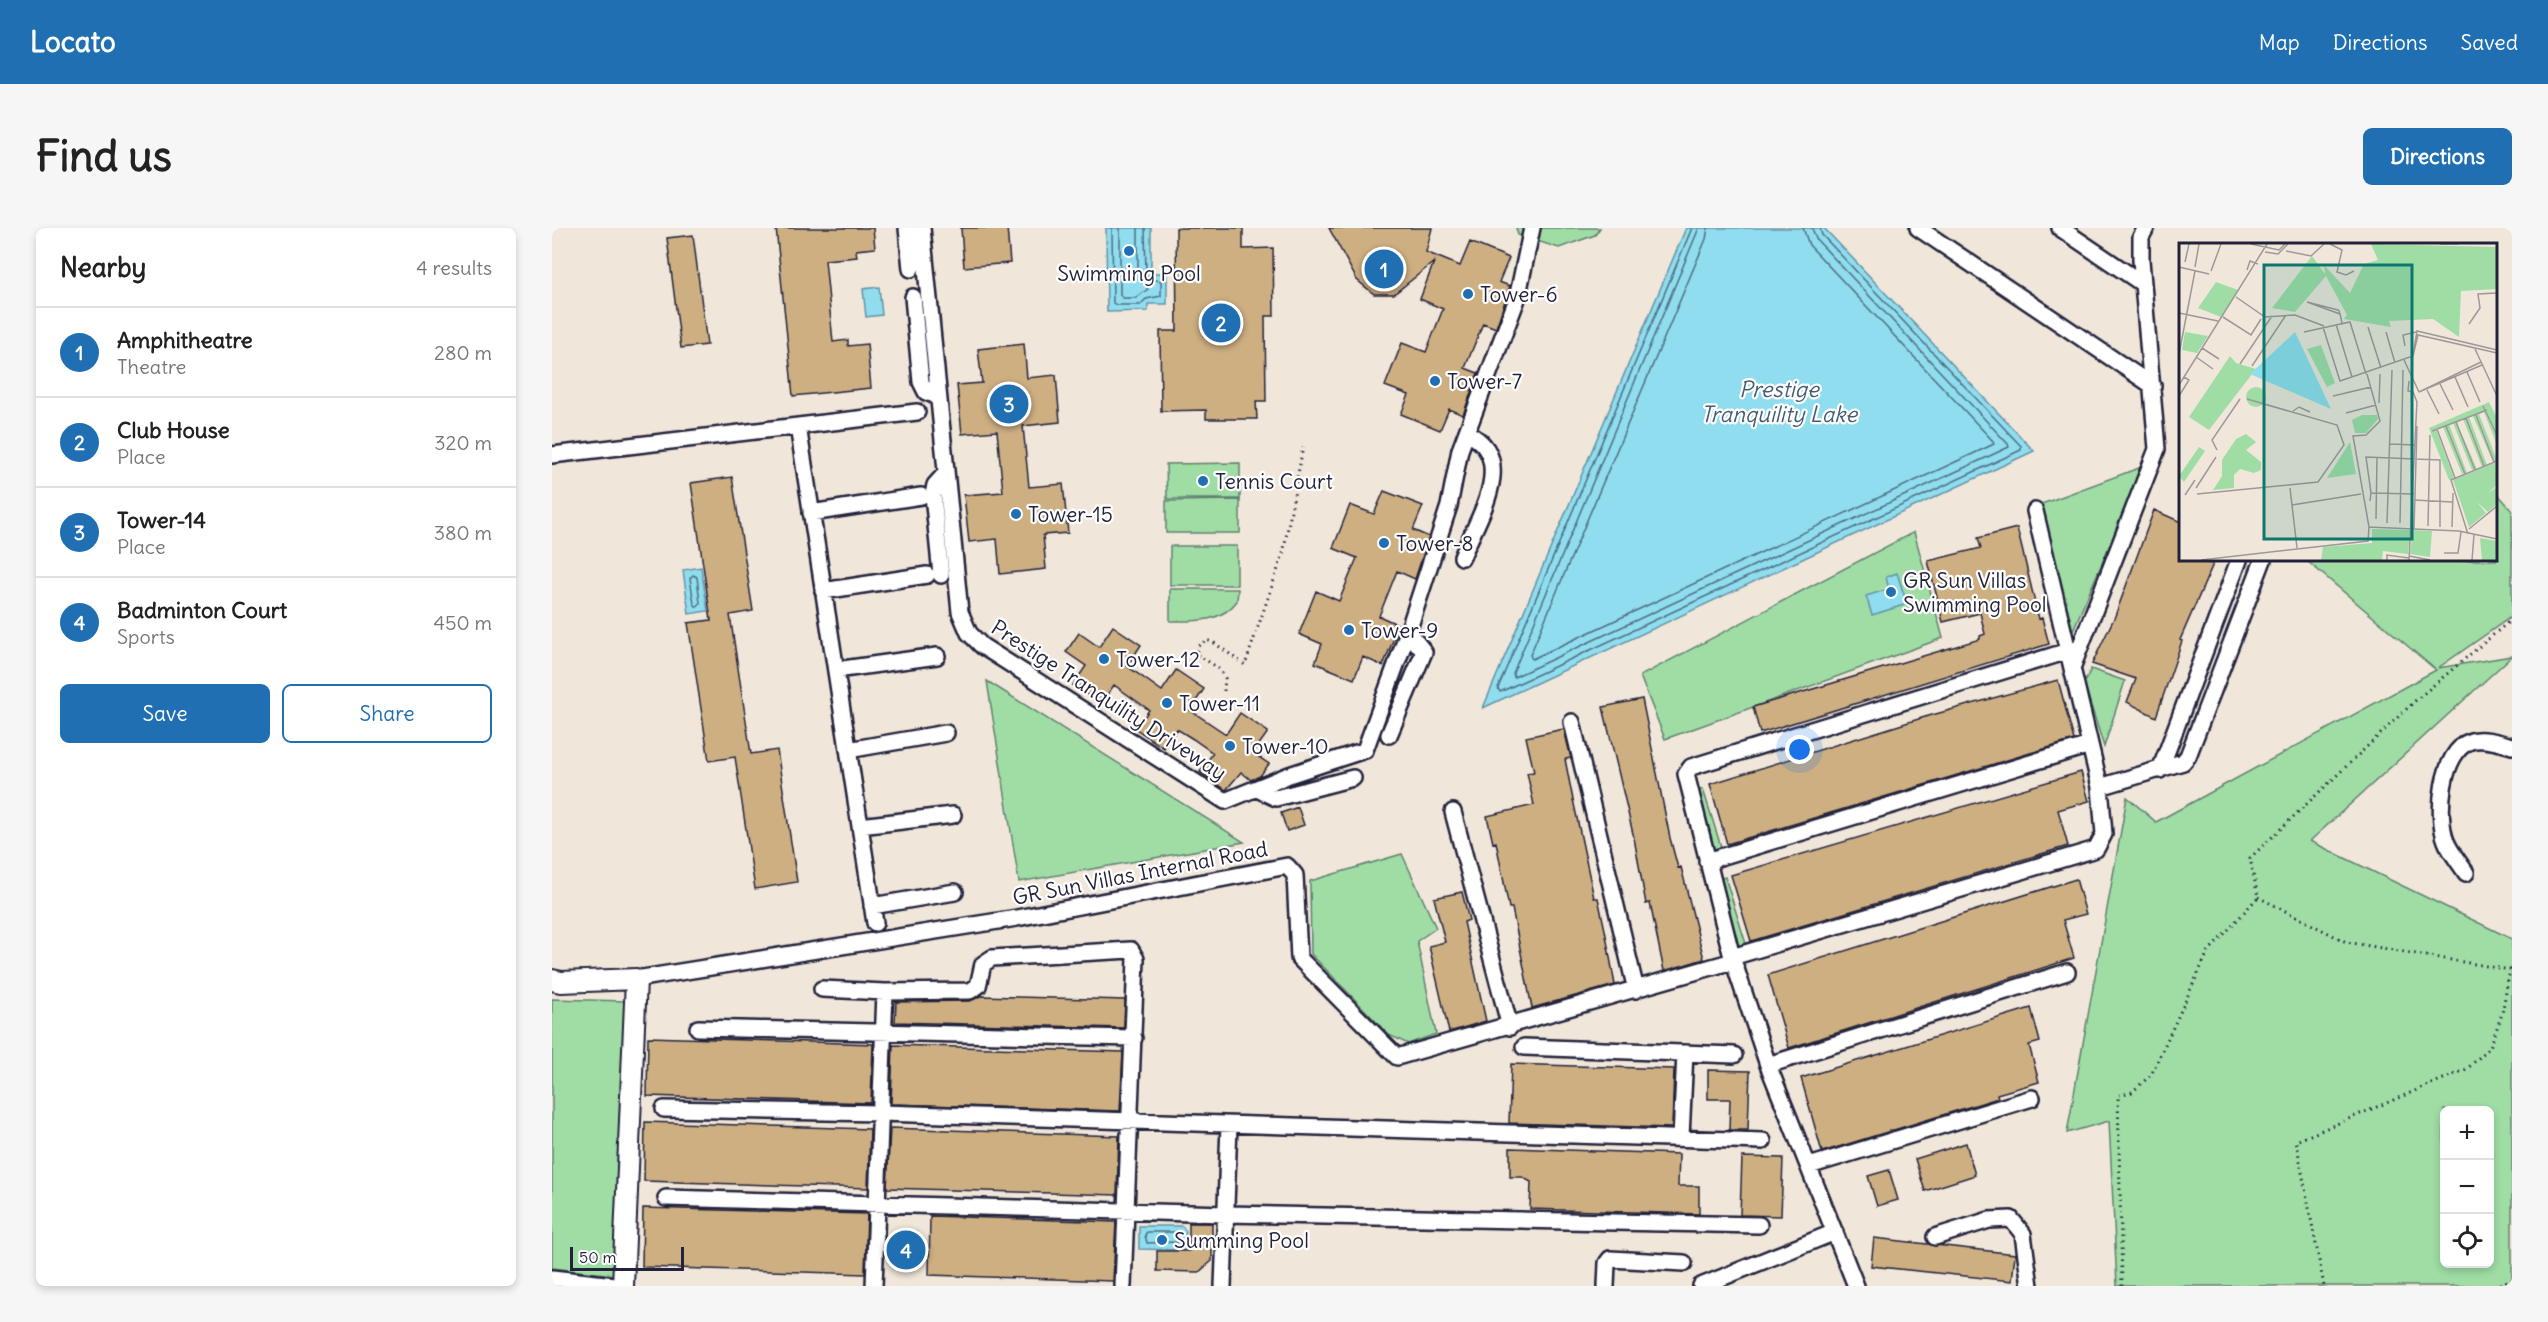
<!DOCTYPE html>
<meta charset="utf-8">
<style>
body{margin:0;font-family:Delius,sans-serif;background:#f6f6f6;color:#222}
.controls{position:absolute;right:18px;bottom:18px;display:grid;overflow:hidden;border-radius:9px;box-shadow:0 3px 9px #0003}
.controls button{width:54px;height:54px;display:grid;place-items:center;padding:0;border:0;border-bottom:2px solid #e0e0e0;background:#fff;color:#222;font:30px sans-serif}
.scale{position:absolute;left:18px;bottom:15px;width:114px;box-sizing:border-box;padding-left:6px;border:3px solid #22223b;border-top:0;font-size:16px;line-height:21px;white-space:nowrap;color:#22223b;-webkit-text-stroke:4px #fff;paint-order:stroke}
.you{position:absolute;left:1248px;top:522px;width:21px;height:21px;margin:-15px;border:4px solid #fff;border-radius:50%;background:#1a73e8;box-shadow:0 0 0 9px #1a73e833}
.badge{display:grid;place-items:center;width:39px;height:39px;border-radius:50%;background:#1f6fb2;color:#fff;font-size:20px;font-weight:700}
.pin{position:absolute;translate:-50% -50%;border:3px solid #fff;box-shadow:0 2px 6px #0006}
.list{margin:0;padding:0;list-style:none}
h2{display:flex;justify-content:space-between;align-items:center;height:78px;margin:0;padding:0 24px;font-size:26px}
h2 small{font-size:20px;font-weight:400;color:#767676}
.list li{display:grid;grid-template-columns:39px 1fr auto;gap:18px;align-items:center;box-sizing:border-box;height:90px;padding:0 24px;border-top:2px solid #e0e0e0}
.list b{display:block;font-size:22px;white-space:nowrap}
.list p{margin:0;font-size:20px;white-space:nowrap;color:#767676}
.list em{font-size:20px;font-style:normal;color:#767676}
.actions{display:flex;gap:12px;padding:18px 24px}
.actions a{flex:1;padding:14px 0;border:2px solid #1f6fb2;border-radius:9px;text-align:center;font-size:21px;color:#1f6fb2}
.actions .main{background:#1f6fb2;color:#fff}
.icon{flex:none;width:33px;height:33px;fill:none;stroke:currentColor;stroke-width:2;stroke-linecap:round;stroke-linejoin:round}
.map{position:relative;flex:none;width:1960px;height:1058px;overflow:hidden;border-radius:9px}
header{display:flex;align-items:center;gap:36px;box-sizing:border-box;height:84px;padding:0 30px;background:#1f6fb2;color:#fff}
header strong{font-size:28px}
nav{display:flex;gap:33px;margin-inline-start:auto;font-size:21px}
.intro{display:flex;align-items:center;justify-content:space-between;box-sizing:border-box;height:144px;padding:0 36px}
h1{margin:0;font-size:42px}
.button{padding:15px 27px;border-radius:9px;background:#1f6fb2;color:#fff;font-size:21px;font-weight:700}
main{display:flex;gap:36px;padding:0 36px}
aside{flex:1;background:#fff;border-radius:9px;box-shadow:0 3px 9px #0003}
.map>svg:first-child{display:block}
.green{fill:#9fdda5;stroke:#608070;stroke-width:1.5;fill-rule:evenodd}
.water{fill:#8fddee;stroke:#6392a6;stroke-width:1.5}
.lines{fill:none;stroke-linecap:round;stroke-linejoin:round}
.shore{stroke:#4e6d83;stroke-width:1.5}
.building{fill:#ceaf82;stroke:#22223b;stroke-width:1.5}
.minor-casing{stroke:#22223b;stroke-width:20}
.major-casing{stroke:#22223b;stroke-width:24}
.path{stroke:#22223b;stroke-width:3;stroke-dasharray:1.5 4.5;stroke-linecap:butt}
.minor{stroke:#fff;stroke-width:15}
.major{stroke:#fff;stroke-width:20}
.poi-dot{fill:#1f6fb2;stroke:#fff;stroke-width:2}
.labels{text-anchor:middle;dominant-baseline:central;stroke-width:4.5;stroke-linejoin:round;paint-order:stroke}
.poi-label{font-size:21px;fill:#22223b;stroke:#fff;text-anchor:start}
.street-label{font-size:21px;fill:#22223b;stroke:#fff}
.water-label{font-size:22px;font-style:italic;fill:#435a71;stroke:#fff}
.inset-road{fill:none;stroke:#9e989a;stroke-width:1.5}
.view{fill:#0f766e;fill-opacity:0.15;stroke:#0f766e;stroke-width:3}
.inset-edge{fill:none;stroke:#22223b;stroke-width:3}
</style>
<header>
<strong>Locato</strong>
<nav><a>Map</a><a>Directions</a><a>Saved</a></nav>
</header>
<div class="intro"><h1>Find us</h1><a class="button">Directions</a></div>
<main>
<aside>
<h2>Nearby<small>4 results</small></h2>
<ul class="list">
<li><span class="badge">1</span><div><b>Amphitheatre</b><p>Theatre</p></div><em>280 m</em></li>
<li><span class="badge">2</span><div><b>Club House</b><p>Place</p></div><em>320 m</em></li>
<li><span class="badge">3</span><div><b>Tower-14</b><p>Place</p></div><em>380 m</em></li>
<li><span class="badge">4</span><div><b>Badminton Court</b><p>Sports</p></div><em>450 m</em></li>
</ul>
<div class="actions"><a class="main">Save</a><a>Share</a></div>
</aside>
<div class="map">
<svg width="1960" height="1058" viewBox="0 0 1960 1058">
<rect width="100%" height="100%" fill="#f0e7da"/>
<filter id="ink" filterUnits="userSpaceOnUse"><feTurbulence type="fractalNoise" baseFrequency=".0167" numOctaves="2"/><feDisplacementMap in="SourceGraphic" scale="12" xChannelSelector="R" yChannelSelector="G"/><feConvolveMatrix kernelMatrix="1 2 1 2 8 2 1 2 1" color-interpolation-filters="sRGB"/></filter>
<g filter="url(#ink)">
<path class="green" d="M964,0H1048L1043,7L1007,20L966,7Z
M688,235V271H615L614,236Z
M1592,238L1518,409L1487,277Z
M1944,264L1960,282V388L1886,440L1960,428L1758,613L1960,711V1058H1565L1557,893L1515,905L1575,569L1604,594L1884,442L1754,332H1944ZM1892,882H1938V1036H1892Z
M688,272V305H614V273Z
M1362,304L1391,410L1113,511L1088,448Z
M685,318V357H618V318Z
M618,361H686L685,373C669,395 642,393 618,393Z
M1539,441L1573,453L1552,519L1532,455Z
M435,453L692,614L467,654Z
M1151,561L1169,619L1159,622L1142,564Z
M850,626L884,700L865,713L884,806L856,816L837,807L759,726L758,653Z
M1173,649L1195,719L1186,722L1164,652Z
M0,771L72,773L63,1047L0,1040Z
M346,1004H364L362,1039L344,1040Z"/>
<path class="water" d="M554,0H599V45H615V76H596V83L555,84Z
M1134,0H1272L1482,223L931,480Z
M327,59L330,87L314,89L311,61Z
M149,339L156,383L137,386L131,342Z
M1345,345L1355,376L1320,387L1314,368L1337,361L1334,349Z
M587,998H630L634,1003L632,1022L587,1021Z"/>
<g class="lines">
<path class="shore" d="M560,0L561,75L564,77H588L594,71L609,68V53L598,51L594,46L593,0
M568,0V67L571,70H584L596,61L586,46V0
M1140,0L946,460L948,464L1469,222V218L1270,7L1268,0
M1147,0L961,445L962,449L1457,219L1456,216L1264,11L1260,0
M1156,0L1154,11L978,427L980,431L1442,216L1441,213L1257,17L1251,0
M141,347L145,349L148,375L145,379L142,376L138,350Z
M595,1004H625L627,1014L595,1015L593,1007Z"/>
</g>
<path class="building" d="M224,0H321L323,20L304,22L305,29L273,32L281,114L296,112V118L315,116L319,160L241,168Z
M409,0H455L458,35L412,39Z
M624,0H691V21L721,20L722,88H713L714,173H704L705,191H654V182L609,183L608,103H625Z
M777,0H880L874,24L908,38L918,14L957,30L947,54L958,58L944,100L931,95L913,140L926,145L911,187L897,181L888,202L849,186L857,167L833,158L850,115L874,124L891,81L868,71L882,34L842,66H822L805,52Z
M141,7L155,117L129,120L115,10Z
M472,116L475,150L504,147L508,194L471,198L477,259L511,256L516,305L491,307L494,341L448,346L445,311L417,314L412,267L451,264L445,203L410,206L405,157L430,155L426,121Z
M180,249L201,383L178,387L199,526L225,522L245,654L203,661L183,529L157,533L136,395L159,392L139,255Z
M832,263L871,278L861,302L877,309L863,351L845,343L827,388L847,397L831,438L811,429L802,451L763,435L770,416L747,406L764,363L787,373L797,349L805,330L781,320L798,277L822,286Z
M1602,282L1629,294V332H1645L1661,336L1628,412L1630,413L1604,489L1575,474L1584,451L1540,436L1563,388Z
M1465,300L1487,391L1490,390L1497,416L1208,505L1201,479L1428,411V408L1433,406L1428,385L1391,394L1376,333L1429,320L1426,310Z
M561,398L589,417L575,438L610,463L624,442L652,461L638,482L674,506L688,485L716,504L701,525L717,536L708,548L699,552L689,544L674,562L648,544L661,525L641,511L625,501L612,520L584,501L597,482L562,457L549,476L521,457L534,438L514,424L527,405L547,419Z
M1506,452L1522,512L1175,616L1158,556L1373,489Z
M1090,471L1118,610L1126,640L1129,639L1152,731L1112,743L1098,675L1094,676L1082,610L1051,479Z
M1012,501L1019,530L1013,531L1019,562L1042,670H1046L1053,702L1063,757L980,780L960,680H957L944,614L941,615L935,588L982,577L975,545L982,544L974,509Z
M1529,544L1537,573L1506,582L1516,618L1199,713L1179,647Z
M746,579L752,597L735,603L729,585Z
M1524,651L1534,686L1511,692L1522,730L1237,820L1216,747Z
M910,664L917,692L912,694L934,793L897,804L877,718L893,714L882,670Z
M429,768L573,772L572,800L343,794L344,774L418,773Z
M1479,780L1488,814L1477,817L1487,854L1445,866L1446,870L1270,924L1249,850Z
M96,809L321,816L319,875L95,868Z
M341,817L571,824L568,883L339,876Z
M959,836L1122,841L1120,900L957,895Z
M1156,842L1198,843L1196,902H1177L1178,871H1156Z
M93,894L318,901L316,960L92,953Z
M338,900L567,908L565,967L335,960Z
M1414,915L1423,947L1373,963L1363,931Z
M958,920L1127,926L1126,958H1147V986L978,981L979,954L970,949H958Z
M1190,929L1231,930L1229,988L1188,987Z
M1337,942L1346,972L1325,978L1316,948Z
M91,980L315,986L313,1046L90,1039Z
M378,988L564,994L561,1053L377,1047Z
M637,995H660V1033L647,1044L605,1043V1023H637Z
M1322,1010L1463,1026L1460,1053L1319,1038Z"/>
<g class="lines">
<g class="minor-casing">
<path id="minor" d="M355,0L359,41
M370,0L407,374L408,384L417,405L430,418L673,573L737,547L813,522L856,404L897,278L908,222L965,71L980,0
M1366,0L1601,158
M1508,0L1591,56
M361,69L369,154L374,164L385,168
M246,198L323,695
M0,227L365,184
M259,285L369,268
M910,329C925,291 967,230 915,205
M389,347L381,267L383,257L393,246
M271,363L375,347
M1520,440L1605,221L1589,32V9L1594,0
M284,442L385,428
M1020,494L1084,762
M837,507L872,424L856,404
M296,522L394,505
M1608,542L1687,332
M1548,559L1631,534L1636,528L1711,332
M705,561L724,570L801,550
M901,584L958,799
M308,598L401,587
M1155,633L1538,517
M1914,645C1908,635 1898,624 1894,613C1884,588 1889,523 1919,513C1930,509 1949,515 1960,518
M320,678L403,664
M1180,729L1544,621L1552,606L1548,559L1483,283
M84,751L465,690L735,638L743,647L747,730L845,829L1181,733
M270,761L333,764L322,1058
M333,764L418,763L426,758L431,736L440,730L579,722L584,731L571,1058
M146,800L582,810
M972,819L1182,827
M1216,837L1515,744
M112,881L329,885L1211,913
M1129,909L1133,825
M1257,938L1480,870
M114,970L673,986L1207,997
M1383,1009L1437,992L1459,991L1471,1006L1478,1058
M0,1050L71,1058
M671,1058L677,897
M1054,1058L1055,1035L1058,1031L1132,1035
M1149,1058L1283,1004
M1304,1058L1216,837L1180,729L1134,546L1139,539L1516,423"/>
</g>
<g class="major-casing">
<path id="major" d="M0,752L9,754L84,751L71,1058"/>
</g>
<path class="path" d="M672,463L673,450L665,439L644,426L646,418L654,412L661,414L693,437L731,326L751,219
M1706,669L1794,714L1958,742L1950,786L1938,819L1915,841L1744,913L1772,1058
M1570,1058L1566,867L1580,864L1599,847L1656,724L1706,669L1698,630L1863,473L1960,391
M1942,1058L1960,1052"/>
<use href="#minor" class="minor"/>
<use href="#major" class="major"/>
</g>
</g>
<g class="poi-dot">
<circle cx="577" cy="23" r="6"/>
<circle cx="916" cy="66" r="6"/>
<circle cx="883" cy="153" r="6"/>
<circle cx="651" cy="253" r="6"/>
<circle cx="464" cy="286" r="6"/>
<circle cx="832" cy="315" r="6"/>
<circle cx="1339" cy="364" r="6"/>
<circle cx="797" cy="402" r="6"/>
<circle cx="552" cy="431" r="6"/>
<circle cx="615" cy="475" r="6"/>
<circle cx="678" cy="518" r="6"/>
<circle cx="610" cy="1012" r="6"/>
</g>
<g class="labels">
<g class="poi-label">
<text x="577" y="45" text-anchor="middle">Swimming Pool</text>
<text x="928" y="66">Tower-6</text>
<text x="895" y="153">Tower-7</text>
<text x="663" y="253">Tennis Court</text>
<text x="476" y="286">Tower-15</text>
<text x="844" y="315">Tower-8</text>
<text x="1351" y="352">GR Sun Villas<tspan x="1351" dy="24">Swimming Pool</tspan></text>
<text x="809" y="402">Tower-9</text>
<text x="564" y="431">Tower-12</text>
<text x="627" y="475">Tower-11</text>
<text x="690" y="518">Tower-10</text>
<text x="622" y="1012">Summing Pool</text>
</g>
<g class="street-label">
<text transform="translate(557 472) rotate(33)">Prestige Tranquility Driveway</text>
<text transform="translate(588 645) rotate(-11)">GR Sun Villas Internal Road</text>
</g>
<g class="water-label">
<text x="1227" y="161">Prestige<tspan x="1227" dy="25">Tranquility Lake</tspan></text>
</g>
</g>
<g transform="translate(1627 15)">
<rect width="318" height="318" fill="#f0e7da"/>
<path d="M192,1L318,4V46L282,48L280,94L254,76L210,78L212,84L165,76L168,72L147,33L116,69L93,65L133,13L146,31L145,22L171,50L185,21L199,17ZM37,39L59,47L42,74L19,65ZM6,89L29,93L18,110L3,107ZM142,102L156,140L148,144L128,106ZM51,113L57,120L77,126L30,187L10,174ZM67 154a10 10 0 1 1 20 0a10 10 0 1 1-20 0ZM310,159L318,175V202L305,169L300,171L318,217L314,219L294,173L290,174L308,222L303,224L284,176L278,180L298,226L293,227L274,180L270,181L288,230L283,231L264,184L257,186L275,235L270,237L250,185ZM183,172H198L199,176L187,190H176L173,177ZM67,191L77,199L67,207L82,219V227L75,230L61,226L55,232V245L34,247L43,233V217L57,196ZM171,199L177,231L148,235ZM20,204L26,208L5,239L0,233ZM318,219V242L309,250L318,244V261L309,269L298,259L307,270L290,284L274,237ZM193,286L231,287L229,311L204,308L203,317H142L144,304L193,300ZM234,287L253,288L251,314L231,311ZM301,295L318,298V317H303Z" fill="#9fdda5"/>
<path d="M116,89L152,166L71,131Z" fill="#8fddee"/>
<path class="inset-road" d="M72,1L100,7L106,1M151,1L163,7L158,29L167,32L175,28M261,1H280M107,8L132,13L145,1M86,9L99,11L109,1M6,19L10,1M0,24L30,31M16,24L20,1M68,27L71,18L79,21M32,28L42,1M57,54L86,74L116,72L145,83M0,70L39,78M161,71L128,59L159,67L160,68L161,71L163,80M44,74L72,92L82,76M157,81L173,134M290,81L301,65L299,51L318,50M144,84L161,138L234,113L239,92L318,110M189,84L202,125M125,89L171,79L187,131M207,89L216,120M226,103L224,92L237,89M23,105L40,116M296,106L318,153M0,111L16,28M234,112L238,88L318,107M17,114L34,126M225,117L240,149M302,119L240,149L303,122M61,121L93,73M73,123L107,72M288,129L301,159M188,131L201,178L187,192L174,193L190,284M276,134L289,164M230,138L229,148L234,149L238,159M261,141L274,167M0,142L88,1M248,147L260,171M0,153L10,137L5,134M154,153L192,144M200,160L201,131M304,163L318,192M114,168L120,164L131,169M167,170L197,162M297,172L315,219M287,175L305,223M277,179L296,227M267,183L286,231M258,186L276,235M253,188L308,167M211,201L236,202M38,207L33,197L61,156M17,245L37,214M111,245L118,305M192,250L187,214L261,217V284M18,251L139,239L165,202L158,182L68,156M6,252L16,237M235,257L273,259M191,258L192,250L235,251M113,262L182,251M197,276L198,215M208,280L213,127M221,280L224,127M249,283L251,192M273,284L274,250M235,286L238,183M290,286L318,263M289,291L272,237L318,218M265,310H279L282,289M230,313L251,317M22,317L189,298L190,284L280,288L318,296M208,317V312L230,315M230,317L238,158M293,317L295,292"/>
<path class="view" d="M85,22H233V296H85Z"/>
<rect width="318" height="318" class="inset-edge"/>
</g>
</svg>
<div class="controls">
<button>+</button>
<button>−</button>
<button><svg class="icon" aria-label="locate" viewBox="0 0 24 24"><circle cx="12" cy="12" r="6"/><path d="M12 2v4M12 18v4M2 12h4M18 12h4"/></svg></button>
</div>
<div class="scale">50 m</div>
<div class="you"></div>
<div class="pin badge" style="left:832px;top:41px">1</div>
<div class="pin badge" style="left:669px;top:95px">2</div>
<div class="pin badge" style="left:457px;top:176px">3</div>
<div class="pin badge" style="left:354px;top:1022px">4</div>
</div>
</main>
